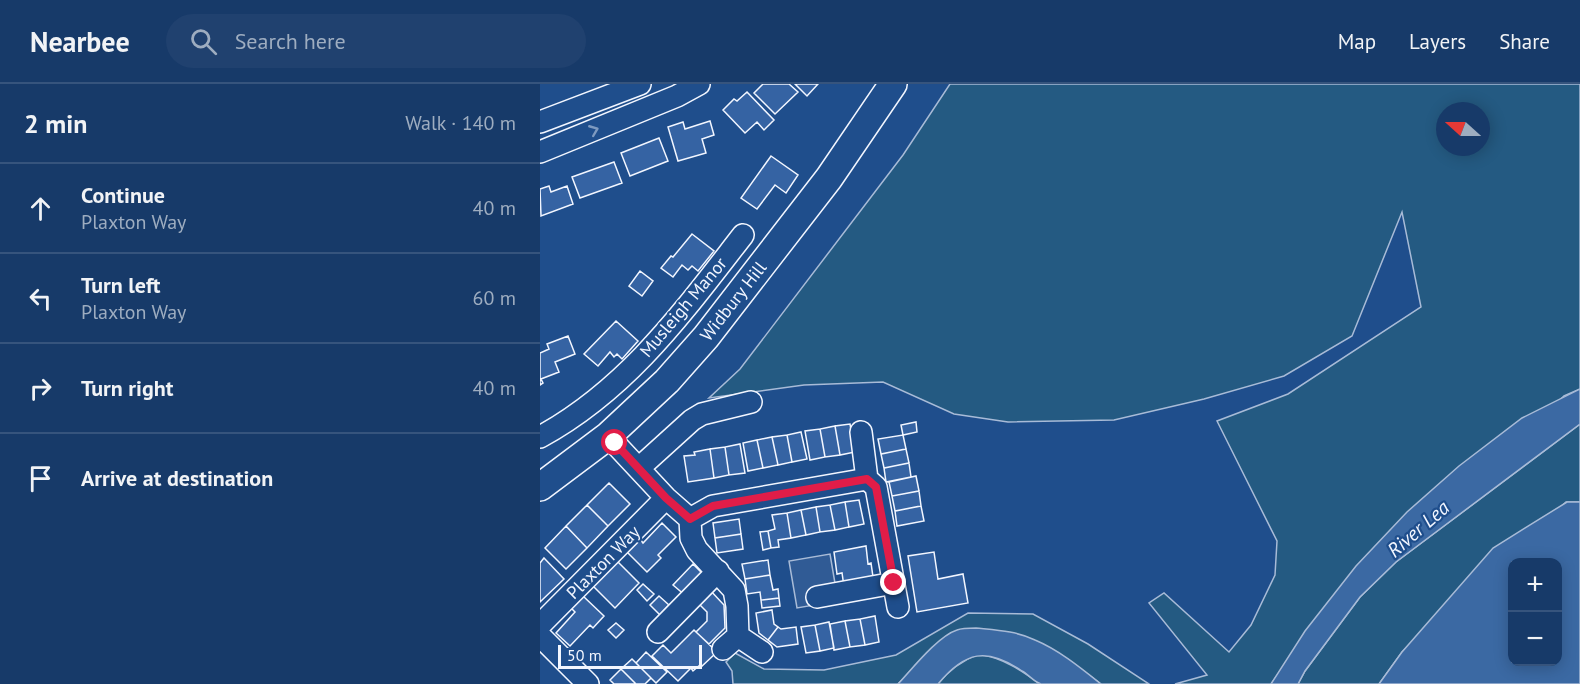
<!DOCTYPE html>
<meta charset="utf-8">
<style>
body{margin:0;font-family:"PT Sans",sans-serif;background:#20416f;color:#f1f3f6}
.controls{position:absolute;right:18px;bottom:18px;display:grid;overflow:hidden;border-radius:12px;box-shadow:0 3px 15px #0003}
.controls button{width:54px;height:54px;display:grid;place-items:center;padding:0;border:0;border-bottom:2px solid #36547d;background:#173a69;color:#f1f3f6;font:30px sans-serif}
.compass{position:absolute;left:896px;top:18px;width:54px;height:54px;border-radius:50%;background:#173a69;box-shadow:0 3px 15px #0003;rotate:291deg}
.scale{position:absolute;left:18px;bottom:15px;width:144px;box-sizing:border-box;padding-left:6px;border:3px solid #f2f6ff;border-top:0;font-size:16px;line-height:21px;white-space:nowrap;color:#f2f6ff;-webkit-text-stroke:4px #1f4e8c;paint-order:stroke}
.stop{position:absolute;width:18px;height:18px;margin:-14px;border:4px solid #e11d48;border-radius:50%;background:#fff}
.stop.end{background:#e11d48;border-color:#fff;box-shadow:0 2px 6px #0008}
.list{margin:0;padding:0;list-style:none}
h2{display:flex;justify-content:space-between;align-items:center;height:78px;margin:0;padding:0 24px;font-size:26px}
h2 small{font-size:20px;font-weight:400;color:#9eadc0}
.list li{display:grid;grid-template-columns:39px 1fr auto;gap:18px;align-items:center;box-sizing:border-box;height:90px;padding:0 24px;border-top:2px solid #36547d}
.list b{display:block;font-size:22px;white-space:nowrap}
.list p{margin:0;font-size:20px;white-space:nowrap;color:#9eadc0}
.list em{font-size:20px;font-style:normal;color:#9eadc0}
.icon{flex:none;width:33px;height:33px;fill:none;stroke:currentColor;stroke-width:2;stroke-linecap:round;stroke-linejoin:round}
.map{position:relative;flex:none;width:1040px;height:600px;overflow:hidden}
header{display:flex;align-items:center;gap:36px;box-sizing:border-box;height:84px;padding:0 30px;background:#173a69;border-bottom:2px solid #36547d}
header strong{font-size:28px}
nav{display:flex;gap:33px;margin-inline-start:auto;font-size:21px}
.search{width:420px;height:54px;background:#20416f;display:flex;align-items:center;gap:15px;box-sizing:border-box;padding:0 21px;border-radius:33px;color:#9eadc0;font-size:22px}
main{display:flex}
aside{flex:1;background:#173a69}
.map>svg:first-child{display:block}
.green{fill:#245a82;stroke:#a8bbd7;stroke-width:1.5;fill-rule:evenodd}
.parking{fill:#305b95;stroke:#a8bbd7;stroke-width:1.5}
.water{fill:#3b69a3;stroke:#a8bbd7;stroke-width:1.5;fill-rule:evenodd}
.building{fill:#3563a3;stroke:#f2f6ff;stroke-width:1.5}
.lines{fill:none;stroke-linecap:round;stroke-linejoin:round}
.minor-casing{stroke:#f2f6ff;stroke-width:24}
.major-casing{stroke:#f2f6ff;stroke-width:30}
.minor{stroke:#1f4e8c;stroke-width:21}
.major{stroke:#1f4e8c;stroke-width:27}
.oneway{stroke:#7e9ac0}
.route{stroke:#e11d48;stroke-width:8}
.labels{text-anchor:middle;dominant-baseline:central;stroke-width:4.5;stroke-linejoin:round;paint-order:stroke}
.street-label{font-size:18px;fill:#f2f6ff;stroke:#1f4e8c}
.water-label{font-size:20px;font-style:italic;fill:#f2f6ff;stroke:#1f4e8c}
</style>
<header>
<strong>Nearbee</strong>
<div class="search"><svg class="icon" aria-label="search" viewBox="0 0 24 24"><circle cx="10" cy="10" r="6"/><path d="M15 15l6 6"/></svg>Search here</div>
<nav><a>Map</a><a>Layers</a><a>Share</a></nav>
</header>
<main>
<aside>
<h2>2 min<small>Walk · 140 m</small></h2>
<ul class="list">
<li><svg class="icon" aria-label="ahead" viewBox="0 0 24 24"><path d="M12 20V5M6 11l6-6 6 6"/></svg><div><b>Continue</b><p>Plaxton Way</p></div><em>40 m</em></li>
<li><svg class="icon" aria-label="left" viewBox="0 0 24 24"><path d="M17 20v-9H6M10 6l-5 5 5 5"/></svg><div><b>Turn left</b><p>Plaxton Way</p></div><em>60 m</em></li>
<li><svg class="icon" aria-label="right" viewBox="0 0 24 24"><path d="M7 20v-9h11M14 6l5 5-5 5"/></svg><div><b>Turn right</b></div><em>40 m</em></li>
<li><svg class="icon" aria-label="arrive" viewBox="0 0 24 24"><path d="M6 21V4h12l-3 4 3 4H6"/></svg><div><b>Arrive at destination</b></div></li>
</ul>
</aside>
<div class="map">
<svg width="1040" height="600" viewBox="0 0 1040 600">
<rect width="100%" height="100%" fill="#1f4e8c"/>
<path class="green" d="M410,0H1040V305L1024,312L741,586L731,600H635L667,591L609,519L624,509L689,568L711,541L735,491L737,457L677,337L748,310L881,223L862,128L812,252L744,292L664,315L574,336L468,338L414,330L343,298L264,301L169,314L200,285L363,71ZM905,27H941V63H905Z
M1040,340V418H1026L862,568L839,600H758L765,587L820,513L856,478Z
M428,529L493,530L548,560L609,600H561L526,574L403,555L385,571L358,600H193L192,587L186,578L195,569L224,585L284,586L356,571Z
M439,570C463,574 481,586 500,600H398C409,586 423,576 439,570Z"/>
<path class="parking" d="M290,470L298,517L257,524L249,477Z"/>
<path class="water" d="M1040,305V340L856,478L820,513L765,587L758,600H731L765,547L816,482L867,428L919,382L982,334Z
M1027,418H1040V600H839L862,568L953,464ZM1017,478V578H972V478Z
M436,544C455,546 477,547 495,556C519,566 541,584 561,600C548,600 511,600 501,600C494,598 488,590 482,587C447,563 425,567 398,600H358C372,585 398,552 417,546C422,544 430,544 436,544Z"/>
<path class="building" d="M223,0H249L258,8L235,30L214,9Z
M255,0H278L267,12Z
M207,8L234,36L224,46L217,38L205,49L183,26L194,15L197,17Z
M170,37L174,51L162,55L166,69L138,77L128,43L143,38L145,45Z
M119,54L128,77L90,92L81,69Z
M231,72L258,91L246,109L235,101L217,125L201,114Z
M74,78L82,99L40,114L32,93Z
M9,102L11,108L27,102L33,120L1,132L0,105Z
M152,150L174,167L158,187L152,182L148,186L142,181L133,193L121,184L131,172L133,173Z
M100,187L113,197L102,212L89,202Z
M76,237L98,257L82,275L77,270L74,273L70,268L58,282L44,270Z
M28,252L35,270L15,278L19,288L1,295L3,299L0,301V269L9,265L7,260Z
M376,338L377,348L363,351L361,341Z
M310,340L315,368L300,371L295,342Z
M295,342L300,371L285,373L280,345Z
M280,345L285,373L270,376L265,347Z
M261,348L267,375L252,378L247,351Z
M247,351L252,378L238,381L232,353Z
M363,351L366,365L341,370L338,355Z
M232,353L238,381L223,384L217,356Z
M217,356L223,384L208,387L203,359Z
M200,360L205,389L189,391L185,363Z
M185,363L189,391L174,394L170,365Z
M170,365L174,394L148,398L144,372L155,371L154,368Z
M366,365L369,379L344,384L341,370Z
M369,379L371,393L346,398L344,384Z
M376,392L379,407L352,412L349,398Z
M69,399L90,420L68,442L47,421Z
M379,407L381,422L355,427L352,412Z
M319,416L324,440L309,443L305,418Z
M305,418L309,443L295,446L290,421Z
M47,421L68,442L47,464L26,442Z
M290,421L295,446L280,448L276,423Z
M381,422L384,437L357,442L355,427Z
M276,423L280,448L266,451L261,426Z
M261,426L266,451L251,454L247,429Z
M247,429L251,454L238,456L239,463L231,464L228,447L235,445L232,431Z
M199,435L201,450L175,454L173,439Z
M122,439L136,453L118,471L121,474L107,488L87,468L100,455L103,459Z
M26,442L47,464L26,485L5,464Z
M228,447L231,464L223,466L220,448Z
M201,450L203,465L177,469L175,454Z
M326,462L328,480L331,479L333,493L306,516L302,489L297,490L294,468Z
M394,468L398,495L423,490L428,519L377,528L368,472Z
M4,474L24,495L0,518V479Z
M228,476L230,491L205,495L202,480Z
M77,477L99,499L75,524L53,502Z
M153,480L165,492L146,512L133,501Z
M230,491L233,506L238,505L239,514L221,516L220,508L207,510L205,495Z
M103,500L114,510L107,517L97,506Z
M169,505L184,521L185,544L169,560L156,548L167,537V528L157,518Z
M43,512L64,532L53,544L50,541L30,562L16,549L35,528L31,524Z
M119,512L129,521L120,531L110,521Z
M239,514L240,522L222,524L221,516Z
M232,526L234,540L238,543L228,556L219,549L216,529Z
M335,532L339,558L325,561L320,535Z
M320,535L325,561L310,563L305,537Z
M305,537L310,563L294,566L290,540Z
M289,538L294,564L280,567L275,541Z
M76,539L84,546L76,554L68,546Z
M275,541L280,567L266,569L261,543Z
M238,543L241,545L256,543L258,560L237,563L228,556Z
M154,546L177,568L161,583L160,581L153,587L151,584L138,597L112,572L123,561L131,569Z
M106,568L127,588L116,599L96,579Z
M92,575L111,594L105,600H96L81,585Z
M81,585L96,600H74L70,596Z"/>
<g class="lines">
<g class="minor-casing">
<path id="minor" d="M0,38L100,0
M0,68L137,12L159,0
M321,348L327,395L336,403L358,523
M68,352L126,414L150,435L151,454L157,466L194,506L197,522L198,552
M0,353C88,305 143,228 203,151
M99,384L152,336L162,330L211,318
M150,435L173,422L327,395
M277,513L354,499
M0,541L126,414
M118,548L178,487
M0,552L48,600
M183,565L198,552L222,568"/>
</g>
<g class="major-casing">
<path id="major" d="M0,403L68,352L127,297L166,253L289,94L353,0"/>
</g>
<use href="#minor" class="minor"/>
<use href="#major" class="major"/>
</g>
<defs><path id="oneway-chevron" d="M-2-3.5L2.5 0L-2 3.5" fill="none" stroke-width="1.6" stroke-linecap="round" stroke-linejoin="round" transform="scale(1.5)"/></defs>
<use class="oneway" href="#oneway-chevron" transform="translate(54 46) rotate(-22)"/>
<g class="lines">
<path class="route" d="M75,359L126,414L150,435L173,422L327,395L336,403L354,499"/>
</g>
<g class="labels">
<g class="street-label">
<text transform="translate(193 217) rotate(-52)">Widbury Hill</text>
<text transform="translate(143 223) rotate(-50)">Musleigh Manor</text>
<text transform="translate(63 478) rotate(-45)">Plaxton Way</text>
</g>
<g class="water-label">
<text transform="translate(878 445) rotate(-41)">River Lea</text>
</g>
</g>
</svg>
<div class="controls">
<button>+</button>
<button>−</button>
</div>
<svg class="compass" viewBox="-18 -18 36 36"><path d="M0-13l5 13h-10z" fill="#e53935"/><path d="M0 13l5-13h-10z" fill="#9eadc0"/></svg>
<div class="scale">50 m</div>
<div class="stop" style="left:75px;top:359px"></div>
<div class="stop end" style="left:354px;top:499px"></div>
</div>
</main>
